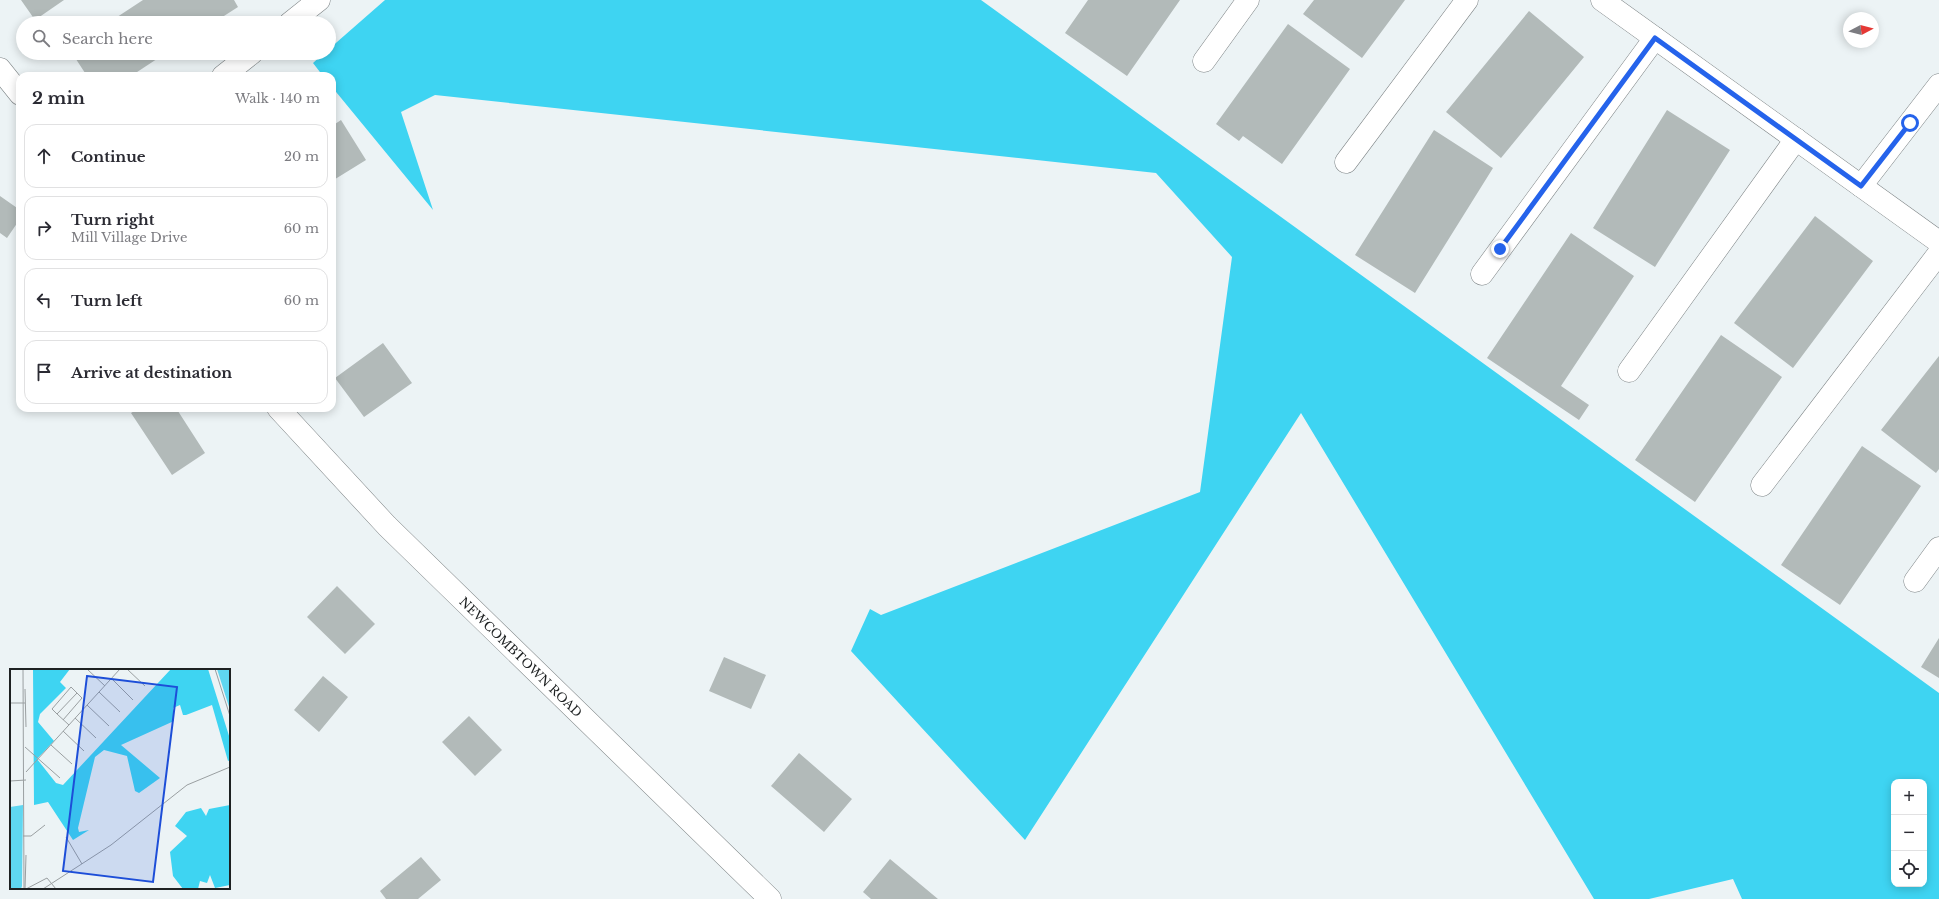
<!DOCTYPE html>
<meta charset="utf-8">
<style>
body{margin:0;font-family:"Libre Baskerville",serif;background:#f2f2f3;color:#2b2b33}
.controls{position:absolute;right:12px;bottom:12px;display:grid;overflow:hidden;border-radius:8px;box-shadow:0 2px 10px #0003}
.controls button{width:36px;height:36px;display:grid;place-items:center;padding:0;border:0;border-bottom:1px solid #e1e1e2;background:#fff;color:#2b2b33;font:20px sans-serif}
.compass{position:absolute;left:1843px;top:12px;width:36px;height:36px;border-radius:50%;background:#fff;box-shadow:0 2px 10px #0003;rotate:83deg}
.stop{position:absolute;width:12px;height:12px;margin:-9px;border:3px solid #2563eb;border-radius:50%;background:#fff}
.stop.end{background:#2563eb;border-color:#fff;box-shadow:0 1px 4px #0008}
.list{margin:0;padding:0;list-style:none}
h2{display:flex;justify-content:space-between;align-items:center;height:52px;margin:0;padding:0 16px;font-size:17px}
h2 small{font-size:13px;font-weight:400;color:#7c7c81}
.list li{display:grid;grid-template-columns:26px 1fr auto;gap:12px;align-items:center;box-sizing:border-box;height:64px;margin:0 8px 8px;padding:0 8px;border:1px solid #e1e1e2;border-radius:12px}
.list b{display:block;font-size:15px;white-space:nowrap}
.list p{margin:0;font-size:13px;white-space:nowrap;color:#7c7c81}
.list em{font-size:13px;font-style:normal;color:#7c7c81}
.icon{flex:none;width:22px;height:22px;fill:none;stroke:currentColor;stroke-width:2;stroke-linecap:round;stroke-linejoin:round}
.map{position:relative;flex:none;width:1939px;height:899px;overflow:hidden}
.search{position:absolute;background:#fff;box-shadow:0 2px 10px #0003;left:16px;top:16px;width:320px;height:44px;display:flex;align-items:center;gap:10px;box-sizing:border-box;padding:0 14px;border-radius:22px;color:#7c7c81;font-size:15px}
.panel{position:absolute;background:#fff;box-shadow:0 2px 10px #0003;left:16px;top:72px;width:320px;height:340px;border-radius:12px}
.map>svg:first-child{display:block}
.forest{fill:#3ed4f2;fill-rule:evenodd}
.building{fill:#b2bab9}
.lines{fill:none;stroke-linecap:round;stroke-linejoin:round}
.minor-casing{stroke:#7d8385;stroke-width:23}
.minor{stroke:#fff;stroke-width:22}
.route{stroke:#2563eb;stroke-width:5}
.labels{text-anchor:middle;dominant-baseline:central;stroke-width:3.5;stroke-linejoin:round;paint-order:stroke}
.street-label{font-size:12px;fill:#1e2122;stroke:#fff}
.inset-road{fill:none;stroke:#9a9fa1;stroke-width:1}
.view{fill:#1d4ed8;fill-opacity:0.15;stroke:#1d4ed8;stroke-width:2}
.inset-edge{fill:none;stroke:#1e2122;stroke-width:2}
</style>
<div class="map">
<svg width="1939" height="899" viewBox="0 0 1939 899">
<rect width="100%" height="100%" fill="#ecf3f5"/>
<path class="forest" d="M385,0H981L1939,693V899H1742L1733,879L1649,899H1594L1301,413L1025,840L851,651L870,609L881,615L1200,492L1232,257L1156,173L435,95L401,112L433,210L332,87V76H323L313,63L324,53H329V49ZM1894,782H1924V884H1894Z"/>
<path class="building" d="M21,0H64L35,20Z
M143,0H234L238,7L213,23H108Z
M1088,0H1180L1127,76L1065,33Z
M1314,0H1405L1362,58L1303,14Z
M1529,11L1584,57L1501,158L1446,112Z
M1288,24L1350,69L1282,164L1243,136L1239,141L1216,124Z
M72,53H166L131,76H87Z
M1667,110L1730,150L1655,267L1593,228Z
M341,120L366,160L332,181V126Z
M1434,130L1493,168L1415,293L1355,255Z
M0,196L20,210V219L7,238L0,233Z
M1815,216L1873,261L1793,368L1734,323Z
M1571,233L1634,276L1561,386L1589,405L1579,420L1487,358Z
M1721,335L1782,377L1695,502L1635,460Z
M383,343L412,383L364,417L335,378Z
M1939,356V469L1936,473L1881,430Z
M139,408H176L205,453L172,475L131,413Z
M1862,446L1921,486L1840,605L1781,565Z
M337,586L375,624L345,654L307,617Z
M1939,638V678L1921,667Z
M724,657L766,675L751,709L709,691Z
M323,676L348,697L319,732L294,710Z
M469,716L502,750L475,776L442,742Z
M799,753L852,799L824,832L771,786Z
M421,857L441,880L418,899H386L380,891Z
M890,859L938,899H871L863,892Z"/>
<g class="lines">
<g class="minor-casing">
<g id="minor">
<path d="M1602,0L1939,242"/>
<path d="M290,23L319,0"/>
<path d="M1204,61L1248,0"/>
<path d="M0,69L20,94"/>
<path d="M223,76L252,53"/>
<path d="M1346,162L1467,0"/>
<path d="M1861,186L1939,85"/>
<path d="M1482,274L1655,38"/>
<path d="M1629,371L1796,139"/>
<path id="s1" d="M278,408L387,526L770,899"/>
<path d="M1762,485L1939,253"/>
<path d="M1915,581L1939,548"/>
</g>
</g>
<use href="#minor" class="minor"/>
</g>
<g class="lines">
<path class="route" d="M1500,249L1655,38L1861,186L1910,123"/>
</g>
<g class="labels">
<g class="street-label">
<text stroke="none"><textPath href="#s1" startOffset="348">NEWCOMBTOWN ROAD</textPath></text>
</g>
</g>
<g transform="translate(10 669)">
<rect width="220" height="220" fill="#ecf3f5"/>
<path d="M207,0H219L220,41ZM13,136L12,217L11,220H0V138Z" fill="#5fd7f1"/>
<path d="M23,0H60L50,13L56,19L30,45L28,53L44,72L27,90L46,114L53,116L161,0H198L220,70V91L218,92L202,36L176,46H173L170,36L163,39L164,52L111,76L150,109L129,124L125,122L117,87L94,81L85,88L68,159L69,163L79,161L63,171L38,133L24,136ZM220,136V216L205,219L200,206L197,214L190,212L188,220H173L163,207L160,183L177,167L165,157L176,143L191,139L196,147L199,140Z" fill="#3ed4f2"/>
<path class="inset-road" d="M13,0L14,220M77,0L95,17M117,0L135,17M205,0L220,47M102,10L123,31M15,20L16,58M89,23L110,43M0,34H15M77,36L99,57M47,45L67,24M65,49L86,69M53,51L72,29L61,18L42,40L47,45L59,56M53,62L74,82M41,76L62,95M15,78L50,109M16,103L110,0M0,112L16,111M13,167H21L35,156M56,168L72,195M15,220L16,186M16,220L37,209L46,220M33,220L101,176L177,116L220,98"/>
<path class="view" d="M77,7L167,18L143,213L53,202Z"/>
<rect width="220" height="220" class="inset-edge"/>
</g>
</svg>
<div class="controls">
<button>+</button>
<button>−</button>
<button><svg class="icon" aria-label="locate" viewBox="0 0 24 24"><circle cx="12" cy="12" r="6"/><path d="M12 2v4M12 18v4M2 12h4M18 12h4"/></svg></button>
</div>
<svg class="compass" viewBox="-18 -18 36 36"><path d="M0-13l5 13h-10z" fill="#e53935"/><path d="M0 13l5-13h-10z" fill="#7c7c81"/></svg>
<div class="stop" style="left:1910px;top:123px"></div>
<div class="stop end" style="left:1500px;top:249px"></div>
<div class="search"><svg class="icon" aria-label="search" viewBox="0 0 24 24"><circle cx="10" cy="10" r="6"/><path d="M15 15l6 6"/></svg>Search here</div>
<section class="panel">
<h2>2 min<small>Walk · 140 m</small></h2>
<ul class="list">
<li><svg class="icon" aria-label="ahead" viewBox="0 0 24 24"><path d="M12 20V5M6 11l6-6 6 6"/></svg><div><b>Continue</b></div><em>20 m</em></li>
<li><svg class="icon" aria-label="right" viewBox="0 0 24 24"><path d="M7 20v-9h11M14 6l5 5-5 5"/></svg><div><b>Turn right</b><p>Mill Village Drive</p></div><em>60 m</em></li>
<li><svg class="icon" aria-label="left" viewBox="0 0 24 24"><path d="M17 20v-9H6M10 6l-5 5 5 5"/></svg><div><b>Turn left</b></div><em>60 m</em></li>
<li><svg class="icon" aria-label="arrive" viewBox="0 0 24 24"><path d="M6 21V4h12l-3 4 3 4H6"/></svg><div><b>Arrive at destination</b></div></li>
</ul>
</section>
</div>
